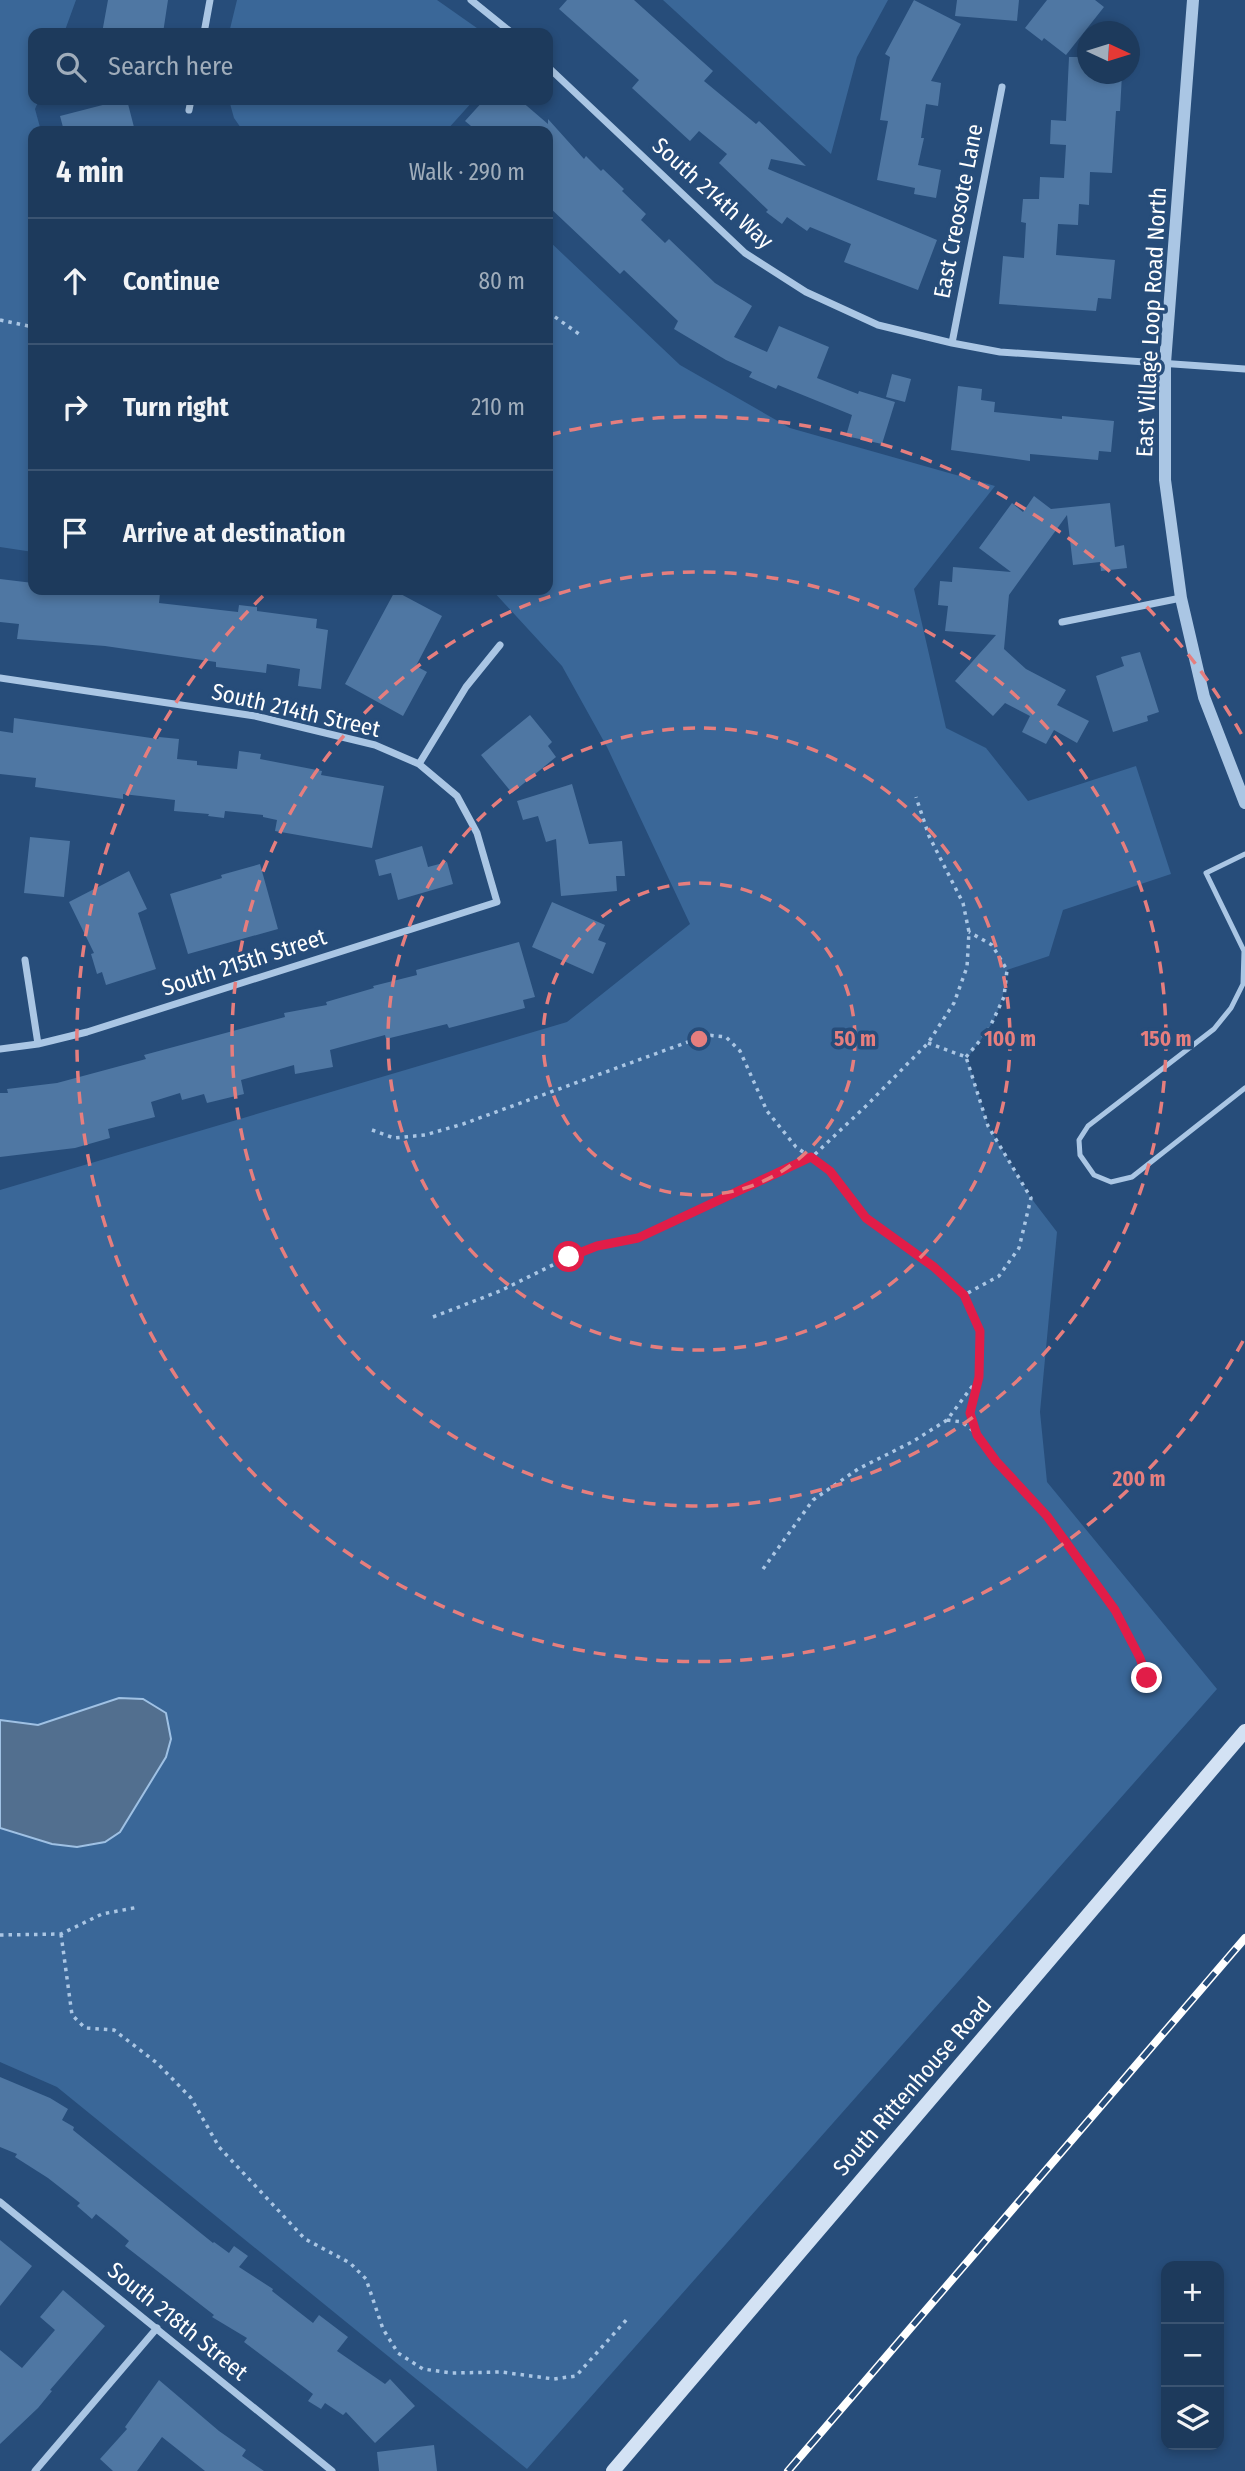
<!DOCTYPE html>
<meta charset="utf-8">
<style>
body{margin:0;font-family:"Fira Sans Condensed",sans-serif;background:#254162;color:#f1f3f6}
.controls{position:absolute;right:21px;bottom:21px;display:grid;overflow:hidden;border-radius:14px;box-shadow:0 4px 10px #0003}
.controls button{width:63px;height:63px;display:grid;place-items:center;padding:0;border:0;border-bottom:2px solid #3b5472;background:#1d3a5c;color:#f1f3f6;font:35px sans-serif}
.compass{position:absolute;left:1077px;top:21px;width:63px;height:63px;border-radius:50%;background:#1d3a5c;box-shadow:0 4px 10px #0003;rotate:94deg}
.stop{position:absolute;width:21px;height:21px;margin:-16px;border:5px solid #e11d48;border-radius:50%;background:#fff}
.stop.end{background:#e11d48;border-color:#fff;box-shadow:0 2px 7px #0008}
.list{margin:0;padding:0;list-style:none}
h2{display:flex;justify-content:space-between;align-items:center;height:91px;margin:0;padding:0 28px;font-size:30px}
h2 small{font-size:23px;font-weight:400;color:#a0adbb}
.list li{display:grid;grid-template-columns:46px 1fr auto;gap:21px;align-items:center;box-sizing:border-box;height:126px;padding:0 28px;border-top:2px solid #3b5472}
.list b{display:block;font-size:26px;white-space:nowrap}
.list em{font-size:23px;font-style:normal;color:#a0adbb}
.icon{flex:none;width:38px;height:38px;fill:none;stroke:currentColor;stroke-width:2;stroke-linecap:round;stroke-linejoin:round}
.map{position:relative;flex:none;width:1245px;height:2471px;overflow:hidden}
.search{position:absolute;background:#1d3a5c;box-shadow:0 4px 10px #0003;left:28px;top:28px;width:525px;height:77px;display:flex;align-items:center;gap:18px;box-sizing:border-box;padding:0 24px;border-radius:14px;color:#a0adbb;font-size:26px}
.panel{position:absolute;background:#1d3a5c;box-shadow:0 4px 10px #0003;left:28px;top:126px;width:525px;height:469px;border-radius:14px}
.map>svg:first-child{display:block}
.green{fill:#3a6798}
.water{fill:#526f8f;stroke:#9fc1e4;stroke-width:2}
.building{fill:#4f77a3}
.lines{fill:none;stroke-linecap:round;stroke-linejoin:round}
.path{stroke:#aac6e4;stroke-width:3.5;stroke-dasharray:3.5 5;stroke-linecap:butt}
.service{stroke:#aac6e4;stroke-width:5}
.minor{stroke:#aac6e4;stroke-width:7}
.tertiary{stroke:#aac6e4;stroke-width:12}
.secondary{stroke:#d3e2f4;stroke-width:14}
.rail-casing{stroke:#fff;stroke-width:8}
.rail{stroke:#274d7a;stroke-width:5;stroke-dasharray:16;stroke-linecap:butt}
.route{stroke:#e11d48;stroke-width:9}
.ring{fill:none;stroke:#e67e7e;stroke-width:3.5;stroke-dasharray:12 9}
.labels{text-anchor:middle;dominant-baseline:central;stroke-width:7;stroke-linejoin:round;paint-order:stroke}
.street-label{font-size:23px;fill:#fff;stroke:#274d7a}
.centre{fill:#e67e7e;stroke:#274d7a;stroke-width:3.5}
.ring-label{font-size:21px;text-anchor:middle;font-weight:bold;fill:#e67e7e;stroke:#274d7a;stroke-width:7;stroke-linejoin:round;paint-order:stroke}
</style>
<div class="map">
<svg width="1245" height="2471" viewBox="0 0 1245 2471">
<rect width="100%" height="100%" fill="#274d7a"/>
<path class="green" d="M0,0H76L64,33H33V100H39L35,109L41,131H33V552L0,547Z
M237,0H437L484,33H229Z
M663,0H888L857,57L831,154Z
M229,100H474L446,131H243L234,118Z
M548,240L680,365L790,428L995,486L914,589L946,728L986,748L1028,801L1136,766L1171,874L1063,910L1049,956L1007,970C1003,1011 992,1026 967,1058L988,1126L1031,1198L1057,1232L1040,1412L1047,1482L1217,1689L527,2469L57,2087L0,2062V1190L567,1022L690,924L607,747L562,666L492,590H548Z"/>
<path class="water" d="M119,1698L143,1699L166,1713L171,1739L166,1757L120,1832L105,1842L77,1847L52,1844L0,1828V1720L38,1725Z"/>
<path class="building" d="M108,0H168L163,33H102Z
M567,0H634L713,71L704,81L756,124L759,121L806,166L771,159L768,169L937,240L918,290L844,262L851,244L810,227L807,231L787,217L782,224L766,212L768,210L719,163L727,154L699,131L690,141L632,88L639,80L559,9Z
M914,0L961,24L931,81L941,83L938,106L926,104L921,138H924L918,165L941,170L936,198L914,194L915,188L877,180L888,121L880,120L890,57L885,54Z
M957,0H1019L1017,21L955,16Z
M1047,0H1095L1104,7L1066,55L1044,38L1042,41L1025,28Z
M1069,57H1088V74H1122L1120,111H1116L1112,173L1090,172L1089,205L1079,204L1078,225L1058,224L1056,255L1115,260L1111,299L1098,298L1096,311L999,304L1003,256L1024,258L1026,223L1021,222L1023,199H1039L1040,177L1064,178L1066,145L1050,144L1051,120L1066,121Z
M122,100H127L135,131H64L60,116Z
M484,100H520L548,124V119L584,159L586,156L601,171L603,169L624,189L622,191L646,214L641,220L665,243L669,239L715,283L752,306L734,337L767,352L779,326L829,347L817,378L858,394L859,391L895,402L882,444L846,436L852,415L778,385L776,389L749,377L752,372L726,360L674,329L678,321L624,270L620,274L548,206V131H477L465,121Z
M892,374L911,379L905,402L886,397Z
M958,386L982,389L981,400L995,402L994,412L1062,419V416L1114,421L1111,452L1099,451L1098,460L1030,454V461L951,450Z
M1034,496L1051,509L1110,503L1115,547L1124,545L1127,568L1101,571L1100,562L1073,565L1067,515L1009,595L1004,649L1026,669L1066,690L1057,705L1089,721L1077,743L1054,730L1046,744L1022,732L1030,716L1005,703L993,716L955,681L996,635L945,631L948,606L938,605L940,581L952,582L953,567L1011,572L979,548L1012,503L1023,512Z
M0,579L33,583V590H128L160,593L159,603L238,612L239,605L257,607V611L317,619L316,628L328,630L321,689L298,686L300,669L267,664L266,673L216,667V662L105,646L17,639L19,624L0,622Z
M395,591L442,616L416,666L427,672L403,716L345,684Z
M1140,652L1159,712L1147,716L1148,721L1113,732L1096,676L1124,666L1121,657Z
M530,715L552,742L548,746L556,757L512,793L481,755Z
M14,718L158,739L159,737L179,739L177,759L197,761V765L237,769L239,751L261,754L260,759L322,771L321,775L384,786L372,848L275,831L277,820L263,817V815L225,811L224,818L208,816L209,814L174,811L175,800L123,794V799L35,787L36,778L0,774V731L13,733Z
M572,784L589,844L622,841L625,876H616L617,891L561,896L556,839L546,842L538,816L523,820L517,801Z
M30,837L70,841L64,897L24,893Z
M422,846L428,867L447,862L453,884L398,900L391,873L379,876L375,860Z
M260,864L278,929L188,954L170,894L222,878L221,875Z
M129,871L147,909L138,913L156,969L106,985L102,972L97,974L91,954L94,953L69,902Z
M552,902L605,925L598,940L606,943L593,974L532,947Z
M519,942L535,997L523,1000L525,1008L449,1028L447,1024L386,1039L385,1035L330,1050L333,1067L295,1074L294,1065L241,1080L244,1094L207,1103L204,1094L182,1100L180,1093L151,1102L155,1117L108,1129L110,1138L75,1148L0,1157V1093H8L7,1089L57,1083L146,1059L144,1055L285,1017L284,1013L327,1005L326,1002L374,988L373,986L417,975L416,970Z
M0,2077L50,2098L68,2109L62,2120L74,2127L73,2130L213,2243L214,2242L229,2253L234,2246L248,2256L239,2267L273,2289L272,2291L313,2323L319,2315L348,2337L337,2351L385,2384L390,2379L415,2406L375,2443L346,2412L343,2415L325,2403L321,2409L308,2401L313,2394L244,2342L247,2338L212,2317L214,2315L125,2246L129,2241L116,2230L96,2214L92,2219L77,2206L80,2203L48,2178L15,2157L17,2154L0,2147Z
M0,2240L32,2266L0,2306Z
M63,2290L105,2326L50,2390L52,2391L38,2408L0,2444V2350L22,2368L55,2330L40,2317Z
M159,2380L219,2431L246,2450L242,2456L264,2471H205L162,2437L137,2471H113L100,2459L127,2429L125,2427Z
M434,2445L437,2471H379L377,2452Z"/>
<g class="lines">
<path class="path" d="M548,312L579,334
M0,320L33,327
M928,1043L966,1057L988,1126L1031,1198L1019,1248L999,1276L964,1295
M966,1057L988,1031L1004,997L1007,970L992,945L969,932
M372,1130L394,1138L425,1135L463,1124L707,1035L726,1037L740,1051L767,1111L796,1147L830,1171L866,1218L934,1267L964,1295L980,1331L979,1377L970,1413L977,1435L996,1461L1047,1516L1115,1610L1140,1658L1148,1678L1146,1689
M433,1317L500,1291L569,1257L597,1246L638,1238L811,1158L867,1105L928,1043L954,1003L967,967L969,932L963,903L929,836L916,797
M947,1420L962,1422L976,1433
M763,1569L813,1500L858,1469L912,1442L947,1420L977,1380
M61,1934L72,2015L85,2028L114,2030L157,2063L191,2098L219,2147L305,2239L350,2263L366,2279L383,2329L398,2353L423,2369L451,2373L501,2372L554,2379L576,2376L628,2318
M0,1935L61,1934L102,1914L139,1907"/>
<path class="service" d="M1245,854L1206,873L1244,951L1243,984L1231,1008L1214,1029L1088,1126L1079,1140L1080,1155L1094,1175L1111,1182L1132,1177L1245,1088"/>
<path class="minor" d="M471,0L512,33
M204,33L210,0
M548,67L745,253L806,292L878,325L952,343L1000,352L1245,369
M189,110L191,100
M952,343L1002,87
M1062,622L1181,598
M0,678L255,716L375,745L419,764L457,796L477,833L497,902L87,1032L38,1044L0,1049
M419,764L466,687L500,645
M25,960L38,1044
M0,2202L332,2471
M35,2471L157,2328"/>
<path class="tertiary" d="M1193,0L1165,363V480L1181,598L1204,697L1245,803"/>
<path class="secondary" d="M613,2471L1245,1731"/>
<g class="rail-casing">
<path id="rail" d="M788,2471L1245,1938"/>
</g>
<use href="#rail" class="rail"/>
</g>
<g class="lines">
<path class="route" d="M569,1257L597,1246L638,1238L811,1157L830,1171L866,1218L934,1267L964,1295L980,1331L979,1377L970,1413L977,1435L996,1461L1047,1516L1115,1610L1140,1658L1147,1678"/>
</g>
<g class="ring">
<circle cx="699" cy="1039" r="156"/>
<circle cx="699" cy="1039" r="311"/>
<circle cx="699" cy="1039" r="467"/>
<path d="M1243 1341A622 622 0 1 1 267 592M549 435A622 622 0 0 1 1243 737"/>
</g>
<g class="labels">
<g class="street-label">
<text transform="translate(713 193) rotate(42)">South 214th Way</text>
<text transform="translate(958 211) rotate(-79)">East Creosote Lane</text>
<text transform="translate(1151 322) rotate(-87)">East Village Loop Road North</text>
<text transform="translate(296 710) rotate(13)">South 214th Street</text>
<text transform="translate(244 962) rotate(-18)">South 215th Street</text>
<text transform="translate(912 2086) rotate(-49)">South Rittenhouse Road</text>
<text transform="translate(178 2321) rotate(39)">South 218th Street</text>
</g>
</g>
<circle cx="699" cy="1039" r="10" class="centre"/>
<g class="ring-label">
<text x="855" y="1046">50 m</text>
<text x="1010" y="1046">100 m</text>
<text x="1166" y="1046">150 m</text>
<text x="1139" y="1486">200 m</text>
</g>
</svg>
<div class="controls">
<button>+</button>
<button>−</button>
<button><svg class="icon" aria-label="layers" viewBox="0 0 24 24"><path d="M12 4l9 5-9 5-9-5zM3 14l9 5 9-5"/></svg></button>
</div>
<svg class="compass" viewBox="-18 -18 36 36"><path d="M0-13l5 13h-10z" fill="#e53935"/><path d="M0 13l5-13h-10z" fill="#a0adbb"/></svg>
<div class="stop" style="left:569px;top:1257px"></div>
<div class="stop end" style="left:1147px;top:1678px"></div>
<div class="search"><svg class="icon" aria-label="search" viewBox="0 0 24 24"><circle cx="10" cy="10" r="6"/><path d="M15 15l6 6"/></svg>Search here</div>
<section class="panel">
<h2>4 min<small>Walk · 290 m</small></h2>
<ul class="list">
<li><svg class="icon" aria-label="ahead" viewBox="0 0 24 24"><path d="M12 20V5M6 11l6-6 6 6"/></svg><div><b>Continue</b></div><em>80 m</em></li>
<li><svg class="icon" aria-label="right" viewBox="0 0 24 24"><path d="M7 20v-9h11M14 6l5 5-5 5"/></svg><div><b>Turn right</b></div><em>210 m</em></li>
<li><svg class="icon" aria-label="arrive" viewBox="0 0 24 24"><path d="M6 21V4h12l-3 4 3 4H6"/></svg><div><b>Arrive at destination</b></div></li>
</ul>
</section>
</div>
